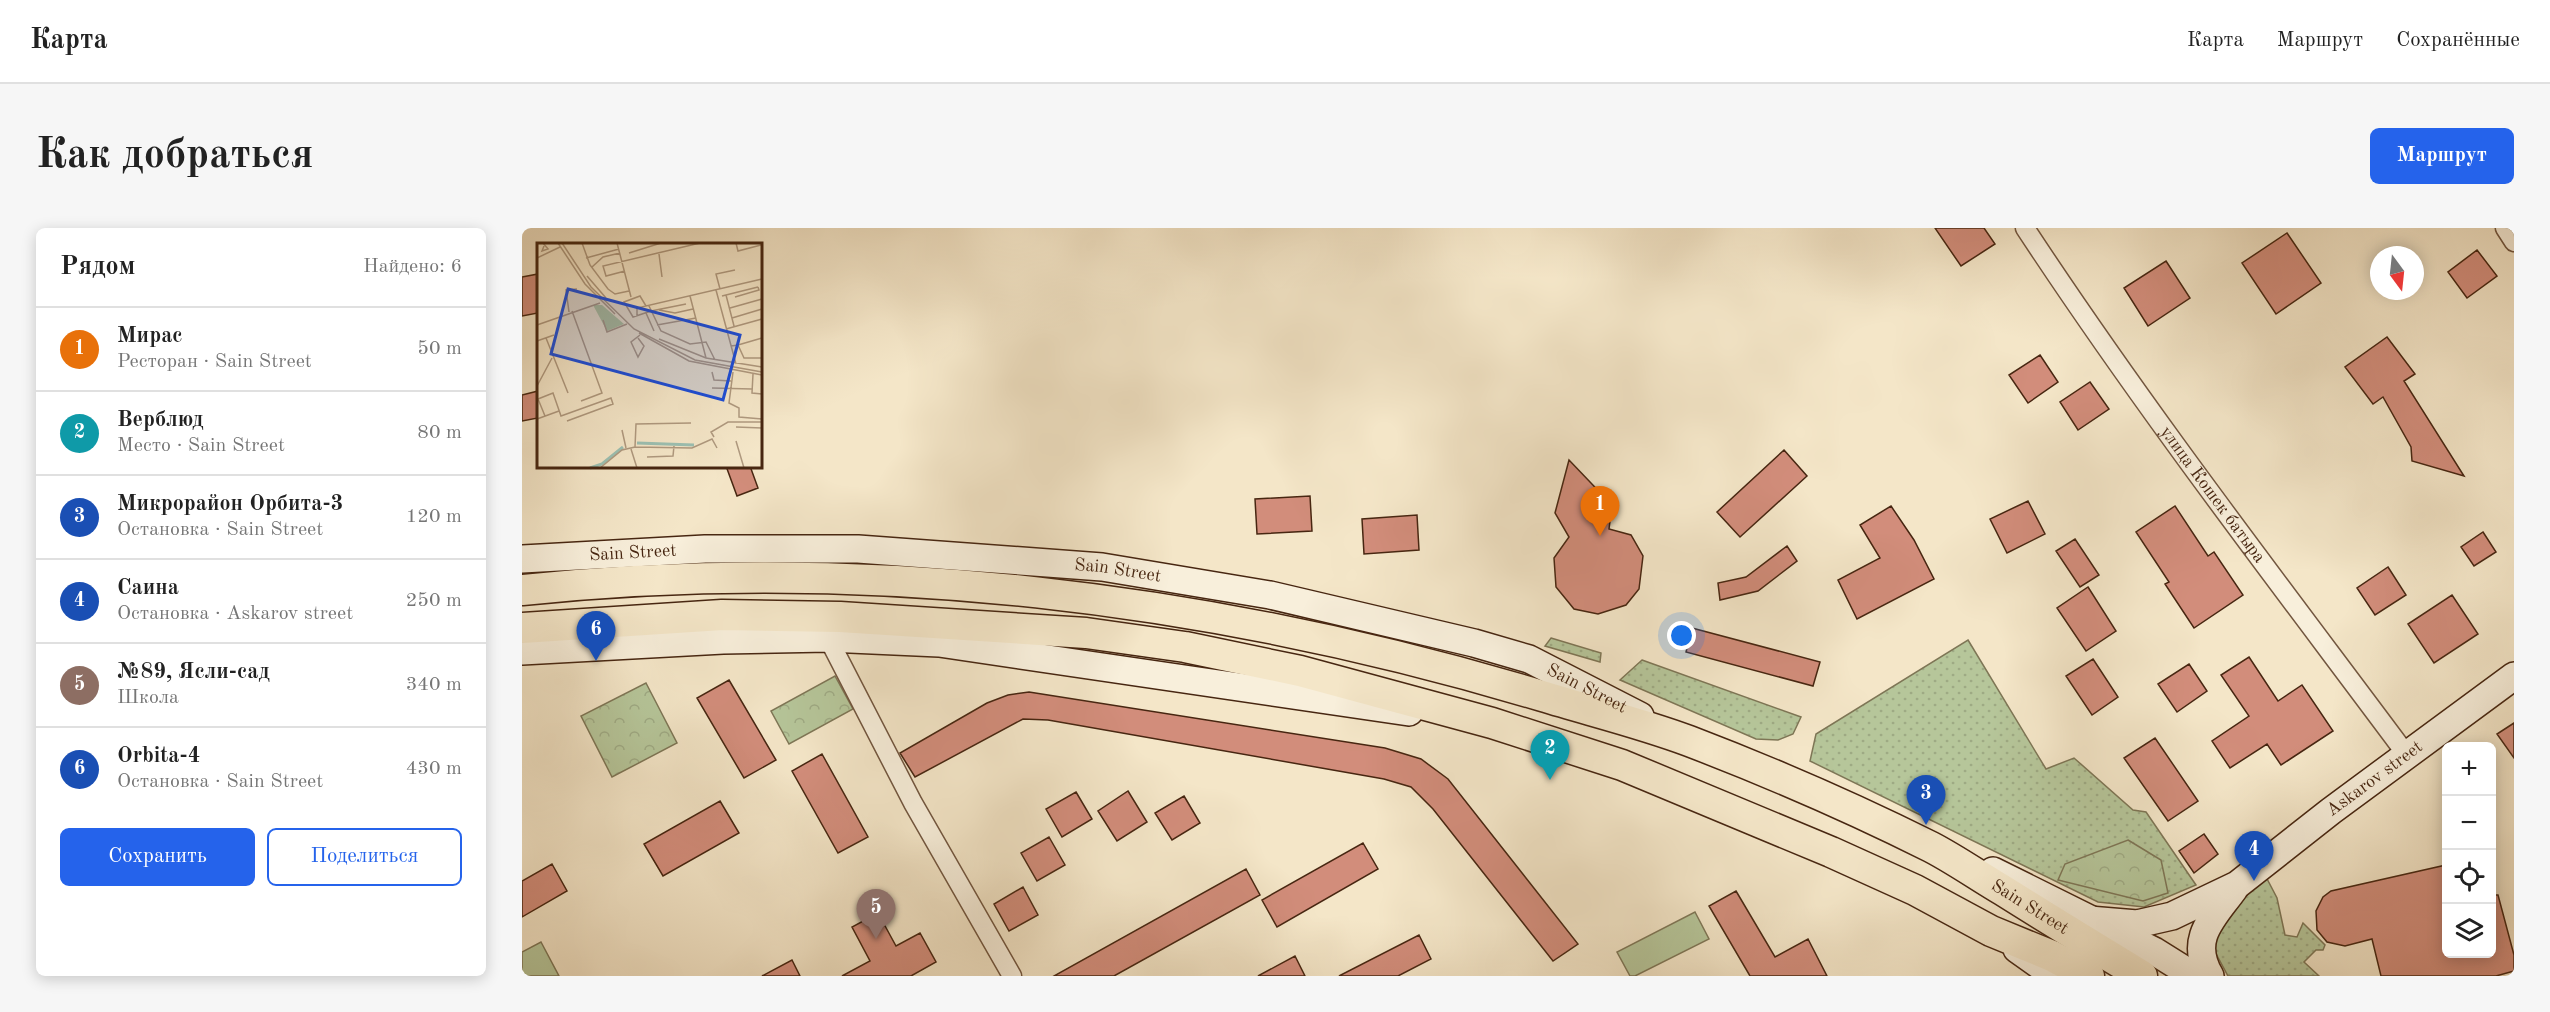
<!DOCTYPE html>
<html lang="ru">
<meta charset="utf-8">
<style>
body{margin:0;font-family:"Old Standard TT",serif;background:#f6f6f6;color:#222}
.controls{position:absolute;right:18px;bottom:18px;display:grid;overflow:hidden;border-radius:9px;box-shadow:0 3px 15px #0003}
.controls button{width:54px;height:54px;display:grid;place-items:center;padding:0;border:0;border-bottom:2px solid #e0e0e0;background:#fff;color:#222;font:30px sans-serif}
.compass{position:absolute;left:1848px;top:18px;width:54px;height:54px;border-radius:50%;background:#fff;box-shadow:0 3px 15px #0003;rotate:165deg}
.you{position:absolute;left:1160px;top:408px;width:21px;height:21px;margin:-15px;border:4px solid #fff;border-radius:50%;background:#1a73e8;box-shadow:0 0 0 9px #1a73e833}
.badge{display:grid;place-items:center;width:39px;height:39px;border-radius:50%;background:#2563eb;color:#fff;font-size:20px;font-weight:700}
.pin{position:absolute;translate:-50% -50px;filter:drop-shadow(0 2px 3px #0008)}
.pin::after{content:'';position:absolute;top:32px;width:21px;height:18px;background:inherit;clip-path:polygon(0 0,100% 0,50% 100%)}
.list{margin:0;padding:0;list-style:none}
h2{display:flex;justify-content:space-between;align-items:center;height:78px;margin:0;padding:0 24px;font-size:26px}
h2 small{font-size:20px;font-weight:400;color:#767676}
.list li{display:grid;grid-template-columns:39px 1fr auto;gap:18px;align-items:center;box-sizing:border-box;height:84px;padding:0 24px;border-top:2px solid #e0e0e0}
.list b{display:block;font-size:22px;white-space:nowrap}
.list p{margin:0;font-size:20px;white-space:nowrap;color:#767676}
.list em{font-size:20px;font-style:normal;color:#767676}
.actions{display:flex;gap:12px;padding:18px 24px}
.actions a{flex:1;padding:14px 0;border:2px solid #2563eb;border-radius:9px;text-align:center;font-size:21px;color:#2563eb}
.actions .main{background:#2563eb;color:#fff}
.icon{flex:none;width:33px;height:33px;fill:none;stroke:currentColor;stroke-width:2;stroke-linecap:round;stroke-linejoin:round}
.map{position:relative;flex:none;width:1992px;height:748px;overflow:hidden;border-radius:9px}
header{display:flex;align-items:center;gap:36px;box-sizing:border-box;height:84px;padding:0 30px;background:#fff;border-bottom:2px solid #e0e0e0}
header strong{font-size:28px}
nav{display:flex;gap:33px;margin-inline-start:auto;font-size:21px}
.intro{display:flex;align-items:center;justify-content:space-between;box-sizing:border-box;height:144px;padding:0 36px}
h1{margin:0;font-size:42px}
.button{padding:15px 27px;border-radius:9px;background:#2563eb;color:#fff;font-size:21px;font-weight:700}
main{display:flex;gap:36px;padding:0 36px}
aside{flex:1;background:#fff;border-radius:9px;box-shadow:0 3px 15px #0003}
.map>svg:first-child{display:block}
.grass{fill:url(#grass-dots);stroke:#7e7656;stroke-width:1.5}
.forest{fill:url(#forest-crowns);stroke:#7e7656;stroke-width:1.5}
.pitch{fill:#b6c69a;stroke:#7e7656;stroke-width:1.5}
.building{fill:#d28d7b;stroke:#472611;stroke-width:1.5}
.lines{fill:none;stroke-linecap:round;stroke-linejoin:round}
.street-casing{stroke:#72563f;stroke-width:21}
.secondary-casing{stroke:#472611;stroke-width:30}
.primary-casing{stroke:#472611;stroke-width:33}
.street{stroke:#f8efdb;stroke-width:18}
.secondary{stroke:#f8efdb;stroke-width:27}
.primary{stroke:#f4e6c8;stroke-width:30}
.labels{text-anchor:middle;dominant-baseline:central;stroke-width:5;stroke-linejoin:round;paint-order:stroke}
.street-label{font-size:18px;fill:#472611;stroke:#f8efdb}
.inset-river{fill:none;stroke:#9cc0b2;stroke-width:3}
.inset-road{fill:none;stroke:#af997f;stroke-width:1.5}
.view{fill:#1d4ed8;fill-opacity:0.15;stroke:#1d4ed8;stroke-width:3}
.inset-edge{fill:none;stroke:#472611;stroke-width:3}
</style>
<header>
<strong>Карта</strong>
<nav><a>Карта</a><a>Маршрут</a><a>Сохранённые</a></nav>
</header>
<div class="intro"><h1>Как добраться</h1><a class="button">Маршрут</a></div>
<main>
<aside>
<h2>Рядом<small>Найдено: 6</small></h2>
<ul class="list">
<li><span class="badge" style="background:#e8710a">1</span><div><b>Мирас</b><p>Ресторан · Sain Street</p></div><em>50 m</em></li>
<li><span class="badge" style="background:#0f9aa8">2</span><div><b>Верблюд</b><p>Место · Sain Street</p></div><em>80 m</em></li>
<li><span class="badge" style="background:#1a4fb4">3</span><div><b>Микрорайон Орбита-3</b><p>Остановка · Sain Street</p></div><em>120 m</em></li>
<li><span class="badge" style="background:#1a4fb4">4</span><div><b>Саина</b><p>Остановка · Askarov street</p></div><em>250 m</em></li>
<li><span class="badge" style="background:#8d6e63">5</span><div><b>№89, Ясли-сад</b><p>Школа</p></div><em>340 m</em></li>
<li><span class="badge" style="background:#1a4fb4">6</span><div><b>Orbita-4</b><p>Остановка · Sain Street</p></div><em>430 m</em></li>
</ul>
<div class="actions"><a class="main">Сохранить</a><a>Поделиться</a></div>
</aside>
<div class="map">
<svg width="1992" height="748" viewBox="0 0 1992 748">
<defs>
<pattern id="grass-dots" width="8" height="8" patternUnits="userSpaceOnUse" patternTransform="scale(1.5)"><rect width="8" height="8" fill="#b6c69a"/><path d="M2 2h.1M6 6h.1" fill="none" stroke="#9eaa84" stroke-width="1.8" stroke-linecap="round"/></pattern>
<pattern id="forest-crowns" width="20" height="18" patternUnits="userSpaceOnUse" patternTransform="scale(1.5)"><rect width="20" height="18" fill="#b6c69a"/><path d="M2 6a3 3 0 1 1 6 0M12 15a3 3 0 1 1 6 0" fill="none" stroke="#9eaa84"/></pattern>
</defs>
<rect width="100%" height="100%" fill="#f4e6c8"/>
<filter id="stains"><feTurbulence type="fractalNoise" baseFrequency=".00333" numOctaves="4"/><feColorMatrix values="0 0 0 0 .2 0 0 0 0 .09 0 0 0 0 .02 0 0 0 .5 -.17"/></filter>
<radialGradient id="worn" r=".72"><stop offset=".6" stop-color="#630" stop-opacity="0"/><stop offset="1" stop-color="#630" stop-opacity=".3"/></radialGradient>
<path class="grass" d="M1029,410L1079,425L1078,434L1023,418Z
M1446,412L1524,541L1552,530L1611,582L1624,584L1674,657L1622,679L1576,674L1288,533L1294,506Z
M1120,432L1279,489L1271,506L1256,512L1234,511L1098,452Z
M1742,645L1755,670L1763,707L1775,709L1781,695L1803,717L1801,722H1794L1782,734L1797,748H1706L1692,722L1701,688Z"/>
<path class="forest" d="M313,448L331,481L267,516L249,483Z
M124,455L155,515L90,549L59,488Z
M1606,612L1639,632L1646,665L1621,673L1536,652L1543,636Z"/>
<path class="pitch" d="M1173,684L1187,711L1113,748H1108L1095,724Z
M19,714L37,748H0V724Z"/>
<path class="building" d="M1413,0H1462L1473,16L1439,38Z
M1765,5L1799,55L1754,86L1720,35Z
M1955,22L1975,48L1945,70L1926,44Z
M1644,33L1668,70L1626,98L1602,60Z
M16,46V85L0,88V49Z
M1865,109L1893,146L1882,153L1942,248L1890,233L1889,219L1861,169L1851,176L1823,139Z
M1518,127L1536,154L1506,175L1487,147Z
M1568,154L1587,181L1556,202L1538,174Z
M16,163V190L0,193V167Z
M1262,222L1285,248L1218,309L1195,284Z
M1047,232L1090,277L1087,301L1109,307L1121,328L1117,361L1104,377L1076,386L1052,381L1034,359L1032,330L1047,309L1033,285Z
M204,238H228L236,260L215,268Z
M788,268L790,303L735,306L733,271Z
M1506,273L1523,306L1485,325L1468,291Z
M1369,278L1392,312L1412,351L1335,391L1316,352L1358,330L1338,297Z
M1653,278L1686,328L1692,324L1721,367L1672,400L1643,356L1647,354L1614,304Z
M895,287L897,322L842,326L840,291Z
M1961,304L1974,324L1952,338L1939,319Z
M1553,311L1577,347L1558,359L1534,323Z
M1265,318L1275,333L1236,363L1198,372L1196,355L1224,349Z
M1866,339L1884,367L1853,387L1835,360Z
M1566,359L1594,403L1564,423L1535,380Z
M1930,367L1956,406L1912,435L1886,396Z
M1170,400L1298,434L1291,458L1164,424Z
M1727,429L1756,473L1780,457L1811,503L1759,537L1745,516L1708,540L1690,513L1727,488L1699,447Z
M1571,431L1596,469L1570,487L1544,448Z
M1667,436L1685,463L1655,484L1636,456Z
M207,452L254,532L222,550L175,470Z
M507,464L863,520L899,531L926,551L1056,716L1031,733L911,581L889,559L862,551L526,492L501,491L393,549L378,525L465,475L486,467Z
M1992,495V530L1975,506Z
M1633,510L1676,573L1646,593L1602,530Z
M300,526L346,609L316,625L270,543Z
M606,563L625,594L595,613L576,583Z
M554,564L570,591L540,609L524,581Z
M662,568L678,595L650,612L633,585Z
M198,573L217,605L141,648L122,616Z
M1682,606L1696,626L1672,645L1657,623Z
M527,609L543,637L515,653L499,625Z
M841,615L856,641L755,699L740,672Z
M30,636L45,663L0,689V653Z
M1924,637V726H1970V667H1976L1992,727V743L1974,748H1859L1850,711L1823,718L1805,714L1795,702L1794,683L1801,669L1809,663Z
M724,641L738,667L592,748H532Z
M501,659L516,687L487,703L472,676Z
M1214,663L1253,729L1286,711L1305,748H1228L1187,678Z
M356,685L374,718L398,705L414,734L389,748H320L348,733L330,699Z
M897,707L909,731L876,748H817Z
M773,728L783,748H736Z
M270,732L278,748H240Z"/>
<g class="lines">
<g class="street-casing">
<g id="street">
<path id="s1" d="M1503,0C1622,181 1755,353 1884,526"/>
<path d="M1983,0L1992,14"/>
<path d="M306,410L391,575L490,748"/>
</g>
</g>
<g class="secondary-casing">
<g id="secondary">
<path id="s2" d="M0,331L183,321H336L580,339L748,367L952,415L1007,431L1118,488"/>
<path d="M0,423L201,412L306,410L417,415L887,484"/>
<path d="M1471,643L1632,723L1672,748"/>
<path id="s3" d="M1567,692L1615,696L1650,688L1715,657L1809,583L1992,448"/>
<path d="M1495,721L1533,748"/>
<path d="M1688,748C1666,711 1691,690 1712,661"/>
</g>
</g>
<g class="primary-casing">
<g id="primary">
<path id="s4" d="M0,362C342,326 691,369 1020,468C1069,483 1119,495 1167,513C1248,544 1331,580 1409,619C1434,632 1458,649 1482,663C1528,692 1574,720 1620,748"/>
<path d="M0,400L200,387L318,389L564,405L663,419L778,443L970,495L1100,537L1309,624L1393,662L1469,703L1530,728L1567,748"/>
</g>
</g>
<use href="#street" class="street"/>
<use href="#secondary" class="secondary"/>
<use href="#primary" class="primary"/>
</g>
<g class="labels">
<g class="street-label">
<text stroke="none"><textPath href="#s1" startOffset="326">улица Кошек батыра</textPath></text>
<text stroke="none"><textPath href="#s2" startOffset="111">Sain Street</textPath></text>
<text stroke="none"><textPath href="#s2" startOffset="597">Sain Street</textPath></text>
<text stroke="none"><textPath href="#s2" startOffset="1083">Sain Street</textPath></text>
<text stroke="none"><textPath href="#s3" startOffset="330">Askarov street</textPath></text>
<text stroke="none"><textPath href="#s4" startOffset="1566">Sain Street</textPath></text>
</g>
</g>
<g transform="translate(15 15)">
<rect width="225" height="225" fill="#f4e6c8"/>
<path d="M56,62H65L87,81L70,88Z" fill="#b6c69a"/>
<path class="inset-river" d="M100,200L157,202M53,225L65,221L86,204"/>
<path class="inset-road" d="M6,0L11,6L5,8L7,3M21,0L48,41L78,71M25,0L54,44L97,86L158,117L225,129M45,0L53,22L71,46L78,51L92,48M80,0L94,54M199,0L201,8L224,2M92,10L124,0M122,11L125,34M0,15L23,4M49,15L82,6M55,24L66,14L83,10M88,28L69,33L66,23L163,0M50,33L69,55M183,46L179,31L198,27M179,47L199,121M189,52L197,83M153,53L169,115M185,53L221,44M198,54L222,47L221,44M109,63L103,53L87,59L96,74L114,68M112,63L124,88L153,101L169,99L178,117M193,65L225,56M122,67L138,70L156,66M35,68L65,150L44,158M114,68L149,61M32,69L29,47L40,46M109,70L117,88M100,73V65L225,36M195,75L225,66M66,77L70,89L90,81M0,82L63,60M120,82L159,75M189,86L225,76M102,90L152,118L225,132M9,95L31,150M101,95L107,103L101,114L94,99L103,92M122,96L169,115L225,124M0,98L17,92M201,102L225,95M194,103L201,102L207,115H225M175,129L177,137L194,138M196,129L192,160L202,165V174L225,176M216,131L215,150L225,151M0,143L15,115M175,145L215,146M8,173L1,156L16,150L24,173L74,155L76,161L30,178M0,176L22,168M199,184L225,185M85,187L89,205M177,194L174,189L191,179H225M199,198L207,225M98,204L99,181L154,180M94,206L100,225M110,214L136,213L137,203M63,225L85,207L98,204L155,205L175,196L180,205"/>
<path class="view" d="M31,46L203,92L186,157L14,111Z"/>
<rect width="225" height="225" class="inset-edge"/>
</g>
<rect width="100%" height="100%" filter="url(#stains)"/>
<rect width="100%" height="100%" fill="url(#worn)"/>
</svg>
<div class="controls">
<button>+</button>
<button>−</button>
<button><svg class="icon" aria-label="locate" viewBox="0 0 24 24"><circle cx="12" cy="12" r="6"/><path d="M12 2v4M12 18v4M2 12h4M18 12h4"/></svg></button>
<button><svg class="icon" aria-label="layers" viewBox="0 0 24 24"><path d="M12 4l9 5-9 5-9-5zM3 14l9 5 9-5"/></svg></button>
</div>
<svg class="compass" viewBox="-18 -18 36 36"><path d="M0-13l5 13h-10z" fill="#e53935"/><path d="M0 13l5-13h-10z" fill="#767676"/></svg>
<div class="you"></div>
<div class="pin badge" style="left:1078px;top:308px;background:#e8710a">1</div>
<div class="pin badge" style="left:1028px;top:552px;background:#0f9aa8">2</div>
<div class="pin badge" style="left:1404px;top:597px;background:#1a4fb4">3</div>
<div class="pin badge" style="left:1732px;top:653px;background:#1a4fb4">4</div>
<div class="pin badge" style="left:354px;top:711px;background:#8d6e63">5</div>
<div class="pin badge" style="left:74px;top:433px;background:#1a4fb4">6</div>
</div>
</main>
